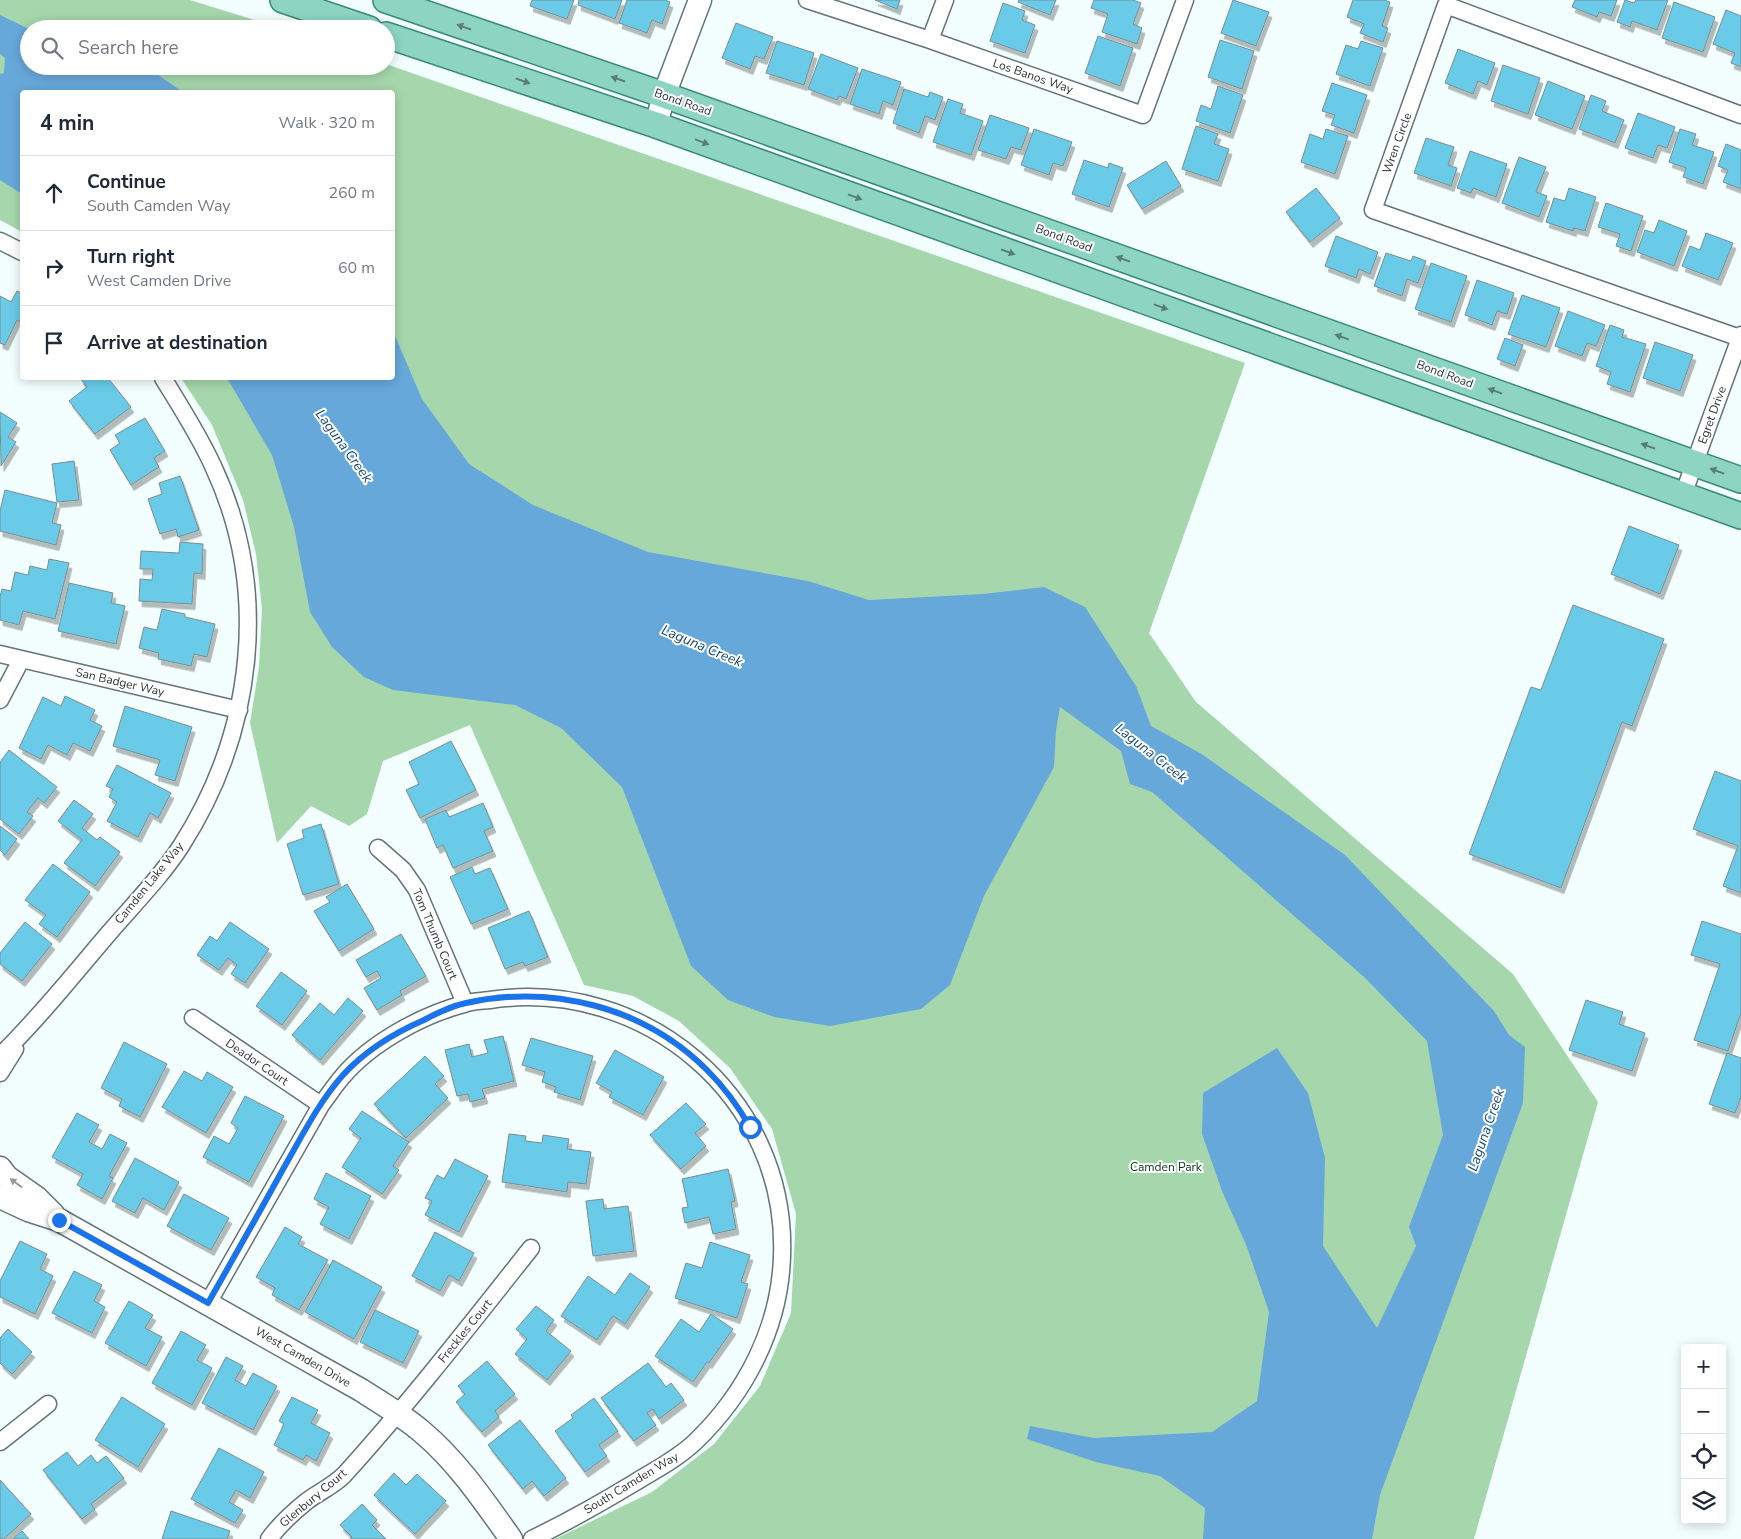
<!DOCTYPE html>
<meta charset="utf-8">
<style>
body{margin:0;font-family:"Nunito Sans",sans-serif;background:#f6f6f7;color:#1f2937}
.controls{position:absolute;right:15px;bottom:15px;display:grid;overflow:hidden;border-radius:5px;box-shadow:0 2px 12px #0003}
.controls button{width:45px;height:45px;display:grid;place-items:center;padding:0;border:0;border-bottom:1px solid #e0e1e3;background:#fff;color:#1f2937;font:25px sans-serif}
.stop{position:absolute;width:15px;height:15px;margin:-11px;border:4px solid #1a73e8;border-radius:50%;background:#fff}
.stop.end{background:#1a73e8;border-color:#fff;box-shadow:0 1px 5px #0008}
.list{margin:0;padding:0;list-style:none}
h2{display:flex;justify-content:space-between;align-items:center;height:65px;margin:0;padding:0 20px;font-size:21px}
h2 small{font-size:16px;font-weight:400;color:#747a83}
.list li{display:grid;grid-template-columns:32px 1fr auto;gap:15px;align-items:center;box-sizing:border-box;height:75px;padding:0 20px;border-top:1px solid #e0e1e3}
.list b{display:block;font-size:19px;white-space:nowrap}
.list p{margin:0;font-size:16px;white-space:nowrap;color:#747a83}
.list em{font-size:16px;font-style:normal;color:#747a83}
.icon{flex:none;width:28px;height:28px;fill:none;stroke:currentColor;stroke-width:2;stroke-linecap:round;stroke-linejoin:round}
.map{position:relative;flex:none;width:1741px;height:1539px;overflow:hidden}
.search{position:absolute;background:#fff;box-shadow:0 2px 12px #0003;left:20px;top:20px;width:375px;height:55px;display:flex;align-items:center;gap:12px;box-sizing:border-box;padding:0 18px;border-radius:28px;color:#747a83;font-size:19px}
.panel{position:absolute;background:#fff;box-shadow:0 2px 12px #0003;left:20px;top:90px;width:375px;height:290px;border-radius:5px}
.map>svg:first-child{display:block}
.green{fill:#a6d7ac}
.water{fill:#67a8db}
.building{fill:#69cbe8;stroke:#7b8c92;filter:url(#shadow)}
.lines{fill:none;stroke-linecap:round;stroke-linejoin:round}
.street-casing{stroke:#637575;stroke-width:19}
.secondary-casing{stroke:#637575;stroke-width:25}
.primary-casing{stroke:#3a8b76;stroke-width:28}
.street{stroke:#fff;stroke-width:16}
.secondary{stroke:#fff;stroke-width:22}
.primary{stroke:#8dd5c2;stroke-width:25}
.oneway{fill:#597e75}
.oneway2{fill:#969a9a}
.route{stroke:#1a73e8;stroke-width:6}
.labels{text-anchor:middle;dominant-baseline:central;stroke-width:4;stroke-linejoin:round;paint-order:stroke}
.street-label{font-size:12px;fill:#2e3636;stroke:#fff}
.park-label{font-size:12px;fill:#053613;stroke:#fff}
.water-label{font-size:14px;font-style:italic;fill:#194a6c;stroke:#fff}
</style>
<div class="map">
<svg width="1741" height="1539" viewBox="0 0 1741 1539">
<defs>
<filter id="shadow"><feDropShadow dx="3" dy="5.5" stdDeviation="0" flood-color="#0004"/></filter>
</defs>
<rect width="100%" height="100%" fill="#f2fffe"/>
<path class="green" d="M0,0H190L283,29H29V66H386V64L1245,363L1149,633L1196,702L1513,974L1598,1102L1474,1539H555L652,1492L714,1444L760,1386L791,1313L796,1214L772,1129L730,1068L679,1021L633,996L584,985L470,725L383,761L367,814L349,826L311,806L277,843L250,723L259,667L262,609L256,554L243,500L212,425L181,378H392V92H22V232L0,220Z"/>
<path class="water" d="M0,15L29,29V66H145L183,92H22V194L0,180V74L4,73L5,58L0,54Z
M393,331L422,399L469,464L533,505L648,552L808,581L869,600L983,594L1044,587L1085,607L1136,686L1151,726L1200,753L1345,855L1494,1011L1509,1035L1525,1047L1523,1103L1380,1495L1372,1539H1203L1205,1508L1160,1476L1096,1462L1027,1439L1030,1426L1094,1438L1212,1432L1257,1401L1269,1312L1247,1247L1222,1191L1202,1134L1203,1093L1277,1048L1308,1093L1325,1158L1323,1246L1377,1328L1416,1246L1409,1227L1443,1135L1427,1041L1364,977L1152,792L1130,784L1121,751L1060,707L1056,730L1054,767L984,896L950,985L921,1009L830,1026L774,1017L728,1000L691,966L622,787L561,728L515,705L393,690L364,677L332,647L310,612L294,527L272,455L227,378H392Z"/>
<path class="building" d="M532,0H574L567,19L530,6Z
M579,0H622L615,19L578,5Z
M627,0H665L670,2L662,24L652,20L647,33L619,23Z
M875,0H900L897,9Z
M1019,0H1056L1050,15L1018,2Z
M1094,0H1133L1141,3L1133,24L1142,28L1137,44L1102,32L1108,14L1091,8Z
M1233,0L1269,12L1256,46L1221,33Z
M1353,0H1384L1390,2L1382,26L1388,28L1383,42L1360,33L1364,24L1347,17Z
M1575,0H1617L1611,16L1599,12L1597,17L1572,7Z
M1625,0L1634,3L1636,0H1668L1657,30L1632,21L1630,27L1617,22Z
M1674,2L1715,17L1703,52L1662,38Z
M1003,3L1025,11L1022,20L1035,25L1025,53L990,41Z
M1726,10L1741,16V67L1731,63L1735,53L1713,44Z
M736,23L773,37L764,59L755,56L750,69L722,58Z
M1098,36L1133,48L1120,86L1085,73Z
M1220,40L1254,51L1242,89L1208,77Z
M777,41L814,53L804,85L766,73Z
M1361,41L1383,48L1370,86L1336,74L1346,45L1358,49Z
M1458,49L1495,63L1487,85L1478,81L1473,94L1445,83Z
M821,54L858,68L846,99L839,96L837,100L808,89Z
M1503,65L1540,78L1528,114L1491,101Z
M862,69L901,82L893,105L883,101L879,114L850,104Z
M1548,81L1585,96L1572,129L1535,115Z
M1332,83L1367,95L1354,133L1331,125L1335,115L1322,111Z
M1218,86L1243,95L1230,133L1196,121L1201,105L1211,109Z
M904,89L928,97L930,92L943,97L935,120L925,116L919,133L893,123Z
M1591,95L1606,101L1602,111L1624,120L1615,143L1579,129Z
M948,99L963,104L960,113L983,121L971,155L933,142Z
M1638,113L1675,127L1667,148L1658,145L1653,158L1625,148Z
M990,115L1029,128L1021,150L1011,147L1006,159L978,150Z
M1196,126L1218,134L1214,144L1229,149L1218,181L1182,169Z
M1034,129L1072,142L1063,166L1053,163L1049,175L1021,165Z
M1326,129L1348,136L1335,174L1301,162L1310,134L1323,139Z
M1680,129L1696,134L1692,145L1714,152L1703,184L1683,177L1686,168L1669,162Z
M1426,138L1454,147L1448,165L1457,168L1451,186L1414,173Z
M1726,144L1741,150V189L1723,182L1728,170L1718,166Z
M1470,151L1507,164L1496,197L1473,188L1471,193L1457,188Z
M1519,157L1546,167L1536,192L1547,196L1539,217L1502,203Z
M1084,160L1108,168L1109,163L1123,168L1109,207L1072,194Z
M1166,161L1181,186L1142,209L1127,185Z
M1316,188L1340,218L1310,242L1286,212Z
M1569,188L1596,197L1585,231L1574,228L1573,231L1546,222L1554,198L1565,201Z
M1606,203L1643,216L1631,251L1616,246L1620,234L1598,227Z
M1659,220L1687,231L1674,266L1637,252L1645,230L1654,233Z
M1706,233L1733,243L1718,280L1682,266L1690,246L1700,250Z
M1336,236L1378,252L1370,274L1359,269L1356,278L1325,266Z
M1386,253L1411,261L1413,256L1426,261L1418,283L1407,279L1402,296L1374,286Z
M1431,263L1467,276L1451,322L1415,309Z
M1477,280L1514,293L1507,314L1497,311L1492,325L1465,315Z
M17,291L22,293V323L17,320L5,345L0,343V296L11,302Z
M1522,295L1560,308L1546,347L1508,334Z
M1568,311L1605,325L1596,346L1587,343L1582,356L1555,346Z
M1610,325L1624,330L1622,337L1646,344L1630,392L1607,384L1611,372L1596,366Z
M1505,338L1523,345L1515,366L1497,359Z
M1655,342L1693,355L1680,391L1643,378Z
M80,378H108L131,407L95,434L69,401L87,387Z
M0,412L17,423L8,437L16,442L1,466Z
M145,418L165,451L154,458L159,467L131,485L110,450L120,443L115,435Z
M74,461L79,500L57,502L52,464Z
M180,476L199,530L178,537L176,529L160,534L148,499L162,494L159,483Z
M5,490L57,503L52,523L61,525L56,545L0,531V511Z
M1629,526L1679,545L1660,594L1611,574Z
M180,542L203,544L202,574L194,573L192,604L139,601L140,579L152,580L153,569H140L141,551L179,553Z
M49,559L69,563L55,619L23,611L19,625L0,620V596L2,589L11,591L15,572L28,575L30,566L47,570Z
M69,583L113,593L111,603L125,606L116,644L58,631Z
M1573,605L1664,639L1632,726L1622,722L1561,888L1469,854L1531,687L1541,690Z
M162,609L185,614V617L215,624L207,657L194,654L191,666L158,659L159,653L139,648L144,627L157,630Z
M65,696L95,710L90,720L102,726L90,751L73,743L67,755L48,745L41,759L19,748L43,697L61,706Z
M125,706L192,727L175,781L155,775L160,760L113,746Z
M451,741L476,790L420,818L406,790L419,784L409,762Z
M9,750L57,787L44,803L38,798L27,812L33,816L19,834L0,819V762Z
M117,765L171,793L158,818L150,813L138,837L107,821L117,802L109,797L113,789L106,786Z
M1715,771L1741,781V893L1723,886L1738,846L1693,829Z
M74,800L93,814L82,828L97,840L100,837L120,852L95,886L64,863L82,840L58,821Z
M483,803L493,827L484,831L493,851L453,868L443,845L437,848L425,819L446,810L449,817Z
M321,824L339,884L303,895L287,844L304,838L302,830Z
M0,826L17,839L5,855L0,850Z
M53,864L90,892L57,937L39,924L46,915L25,900Z
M472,867L475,874L490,868L508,909L471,924L450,877Z
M347,884L374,929L339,951L314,911L330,902L326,897Z
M529,911L548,957L525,966L523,962L505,969L488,928Z
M1702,921L1741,934V1013L1728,1051L1694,1040L1720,964L1691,955Z
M25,922L52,944L22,981L0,964V953Z
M230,922L269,949L245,983L231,974L237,965L228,958L219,970L197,955L210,936L217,941Z
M401,934L426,976L400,991L402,995L377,1010L364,988L381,978L377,971L366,977L356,960Z
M281,972L307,991L282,1025L256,1006Z
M348,998L363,1011L320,1060L292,1035L320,1003L334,1015Z
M1586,1000L1623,1012L1619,1024L1645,1033L1632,1071L1569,1050Z
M503,1036L514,1081L482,1089L485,1098L470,1102L468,1094L457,1096L445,1050L469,1044L472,1057L488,1053L484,1040Z
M531,1038L593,1056L580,1100L554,1092L556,1087L542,1082L545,1072L522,1065Z
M124,1042L167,1064L140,1117L119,1106L122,1099L101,1088Z
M615,1050L664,1077L643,1115L609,1097L612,1092L596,1083Z
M1727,1053L1741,1058V1097L1735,1113L1709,1104Z
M425,1056L444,1076L435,1084L448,1098L406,1138L374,1104Z
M184,1071L202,1081L207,1072L233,1087L206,1133L162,1107Z
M245,1096L284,1116L249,1182L203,1157L214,1136L229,1144L238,1128L231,1123Z
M686,1103L706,1124L695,1133L706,1146L681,1169L650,1135Z
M362,1111L409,1142L393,1166L399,1170L382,1194L342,1167L361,1138L349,1129Z
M77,1113L99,1125L89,1142L102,1149L110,1134L127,1143L109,1176L113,1178L102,1199L77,1185L83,1174L52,1157Z
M509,1134L526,1136L525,1141L542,1143L543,1135L569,1139L567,1149L591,1152L586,1184L568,1182L567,1192L502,1182Z
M135,1158L179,1182L164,1210L143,1198L135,1213L112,1201Z
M455,1159L488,1176L459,1232L425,1215L432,1201L425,1198L437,1175L444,1179Z
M728,1169L735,1201L731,1202L736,1229L713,1234L709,1217L685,1223L682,1208L688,1207L682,1179Z
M326,1173L371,1196L349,1239L320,1224L329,1207L314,1199Z
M184,1194L229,1218L211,1250L167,1226Z
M603,1199L604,1209L628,1206L634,1251L593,1256L586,1201Z
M285,1227L302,1237L298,1244L328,1260L299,1310L272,1295L275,1288L256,1277Z
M435,1232L474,1253L459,1281L449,1275L440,1291L412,1276Z
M20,1241L47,1254L40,1269L53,1276L35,1314L0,1297V1281Z
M710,1242L750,1255L741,1282L748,1284L737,1318L675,1298L686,1263L702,1268Z
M333,1260L382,1287L354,1339L305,1312Z
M74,1271L102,1285L94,1301L105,1307L92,1333L52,1313Z
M630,1273L650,1287L625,1324L613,1316L597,1340L561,1316L588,1276L615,1295Z
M129,1301L153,1315L145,1328L162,1337L146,1366L105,1343Z
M536,1306L554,1320L546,1331L571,1351L547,1380L515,1354L527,1339L516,1329Z
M375,1310L419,1331L403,1363L360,1342Z
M711,1314L733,1329L709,1363L707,1362L693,1382L655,1356L681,1319L699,1332Z
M8,1329L32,1352L12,1374L0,1363V1338Z
M181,1331L206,1345L197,1360L212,1368L192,1405L152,1383Z
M226,1357L243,1366L235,1380L246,1386L253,1373L277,1386L253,1430L202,1403Z
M487,1361L515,1394L495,1411L499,1417L482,1432L456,1402L465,1394L458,1386Z
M648,1363L666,1387L671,1383L684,1400L659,1419L653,1409L647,1413L656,1425L634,1441L601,1398Z
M122,1397L165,1424L138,1467L95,1440Z
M292,1397L318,1410L311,1423L330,1433L316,1461L306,1455L303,1460L274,1445L284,1424L279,1421Z
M594,1398L618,1431L599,1445L607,1456L585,1472L555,1431L573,1418L571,1415Z
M520,1420L566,1478L544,1496L532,1481L523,1489L488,1445Z
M219,1448L264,1472L250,1498L236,1490L229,1502L243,1510L235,1523L191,1499Z
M67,1452L78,1466L91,1455L97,1463L106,1456L124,1478L91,1504L95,1509L82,1519L43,1470Z
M394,1473L406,1485L417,1474L446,1501L415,1534L374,1495Z
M0,1480L31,1514L4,1539H0Z
M362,1504L377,1520L372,1525L386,1539H350L352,1537L340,1525Z
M171,1511L230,1531L227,1539H162Z
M22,1531L29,1539H13Z"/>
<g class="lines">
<g class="street-casing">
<path id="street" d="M807,0L930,40L1143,115L1185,0
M930,40L945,0
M0,241L22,252
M1740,338L1373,210L1446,5L1741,115
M1683,495L1741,335
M0,654L239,710
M0,700L21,660
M378,848L403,870L417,890L465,1003
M193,1018L321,1105
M0,1056C39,1018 73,975 109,933C133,905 161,877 181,846C254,732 271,590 213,466C199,435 180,406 163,378
M0,1073L15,1049
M208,1303L321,1105C328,1096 335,1085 343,1076C371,1043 422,1015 464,1004C472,1001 481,1001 490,1000C644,977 788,1097 782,1256C780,1327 746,1393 695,1442C677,1459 655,1470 634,1483C601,1503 567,1522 532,1539
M0,1442L48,1404
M269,1539C280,1524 292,1513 307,1501C319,1492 333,1486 344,1475C410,1402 470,1325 531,1248"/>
</g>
<g class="secondary-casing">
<path id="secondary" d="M656,125L664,95L700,0
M0,1168L7,1177L37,1198L53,1214
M0,1197L28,1210L59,1220L361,1390C381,1403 402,1415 421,1431C457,1461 484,1501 511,1539"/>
</g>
<g class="primary-casing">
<path id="primary" d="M283,0L369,29
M386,0L664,95L1741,480
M386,35L656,125L1741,516"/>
</g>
<use href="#street" class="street"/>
<use href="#secondary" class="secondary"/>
<use href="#primary" class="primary"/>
</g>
<defs><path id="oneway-solid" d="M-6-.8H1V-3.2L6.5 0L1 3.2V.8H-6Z" transform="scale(1.25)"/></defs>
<g class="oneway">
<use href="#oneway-solid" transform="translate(464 27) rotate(-161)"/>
<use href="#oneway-solid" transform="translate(618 79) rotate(-161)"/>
<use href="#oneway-solid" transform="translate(523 81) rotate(19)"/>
<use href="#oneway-solid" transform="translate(702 142) rotate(20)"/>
<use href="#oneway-solid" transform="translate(855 197) rotate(20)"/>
<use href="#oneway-solid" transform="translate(1008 252) rotate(20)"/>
<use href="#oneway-solid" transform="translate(1123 259) rotate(-160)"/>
<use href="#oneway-solid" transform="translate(1161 307) rotate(20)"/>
<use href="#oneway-solid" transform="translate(1342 337) rotate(-160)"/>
<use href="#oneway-solid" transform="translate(1495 391) rotate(-160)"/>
<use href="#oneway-solid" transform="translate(1648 446) rotate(-160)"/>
<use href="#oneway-solid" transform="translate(1717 471) rotate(-160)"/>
</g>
<use class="oneway2" href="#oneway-solid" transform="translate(16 1183) rotate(-144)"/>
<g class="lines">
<path class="route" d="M59,1220L208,1303C233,1259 258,1215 282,1171C301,1138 318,1103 343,1075C365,1051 394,1033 424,1020C437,1013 452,1006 466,1003C552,984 644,1007 707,1070C724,1087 738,1106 750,1127"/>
</g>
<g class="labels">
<g class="street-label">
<text transform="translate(1033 76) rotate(19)">Los Banos Way</text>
<text transform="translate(683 102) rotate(19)">Bond Road</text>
<text transform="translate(1397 143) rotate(-70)">Wren Circle</text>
<text transform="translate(1064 238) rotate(20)">Bond Road</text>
<text transform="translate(1445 374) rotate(20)">Bond Road</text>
<text transform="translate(1712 415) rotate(-70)">Egret Drive</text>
<text transform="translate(120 682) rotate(13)">San Badger Way</text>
<text transform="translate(149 883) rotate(-51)">Camden Lake Way</text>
<text transform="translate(435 934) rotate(67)">Tom Thumb Court</text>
<text transform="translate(257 1062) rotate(34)">Deador Court</text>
<text transform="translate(465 1331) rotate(-51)">Freckles Court</text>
<text transform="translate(303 1357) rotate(30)">West Camden Drive</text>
<text transform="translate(631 1483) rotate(-31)">South Camden Way</text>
<text transform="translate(313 1498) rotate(-40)">Glenbury Court</text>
</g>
<g class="park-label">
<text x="1166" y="1167">Camden Park</text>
</g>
<g class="water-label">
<text transform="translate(344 446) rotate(54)">Laguna Creek</text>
<text transform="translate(702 646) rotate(23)">Laguna Creek</text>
<text transform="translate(1151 753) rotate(38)">Laguna Creek</text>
<text transform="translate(1486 1130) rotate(-71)">Laguna Creek</text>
</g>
</g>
</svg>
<div class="controls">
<button>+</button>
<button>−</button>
<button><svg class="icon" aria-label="locate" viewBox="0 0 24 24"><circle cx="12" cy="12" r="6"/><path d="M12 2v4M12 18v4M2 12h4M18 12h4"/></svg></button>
<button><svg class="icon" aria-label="layers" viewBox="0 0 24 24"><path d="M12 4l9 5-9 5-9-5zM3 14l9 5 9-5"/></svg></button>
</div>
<div class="stop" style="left:750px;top:1127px"></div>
<div class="stop end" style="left:59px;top:1220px"></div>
<div class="search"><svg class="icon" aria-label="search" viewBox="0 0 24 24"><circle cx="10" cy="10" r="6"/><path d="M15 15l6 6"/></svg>Search here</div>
<section class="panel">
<h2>4 min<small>Walk · 320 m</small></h2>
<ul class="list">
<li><svg class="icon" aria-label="ahead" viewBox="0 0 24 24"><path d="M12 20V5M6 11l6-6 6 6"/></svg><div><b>Continue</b><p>South Camden Way</p></div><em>260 m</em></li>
<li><svg class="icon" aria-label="right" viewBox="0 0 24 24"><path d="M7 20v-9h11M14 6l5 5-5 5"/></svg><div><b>Turn right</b><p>West Camden Drive</p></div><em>60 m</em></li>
<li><svg class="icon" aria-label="arrive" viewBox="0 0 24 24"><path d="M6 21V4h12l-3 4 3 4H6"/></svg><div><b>Arrive at destination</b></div></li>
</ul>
</section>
</div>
